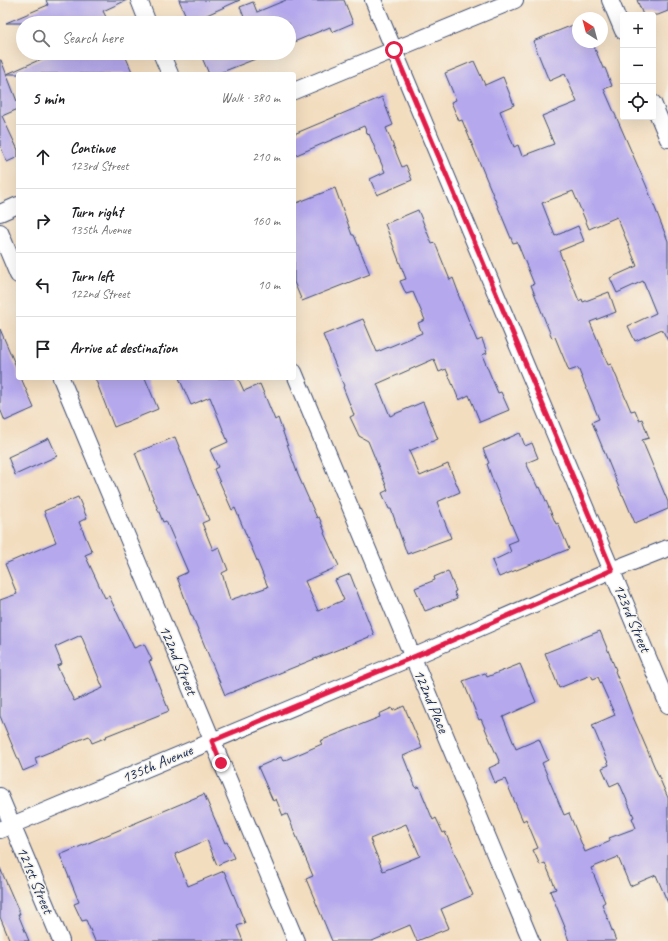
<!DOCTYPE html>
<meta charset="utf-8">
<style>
body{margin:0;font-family:Caveat,sans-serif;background:#f6f6f6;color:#202124}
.controls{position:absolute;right:12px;top:12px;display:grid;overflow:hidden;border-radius:4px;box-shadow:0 4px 16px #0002}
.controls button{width:36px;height:36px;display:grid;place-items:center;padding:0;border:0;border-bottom:1px solid #e0e0e0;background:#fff;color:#202124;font:20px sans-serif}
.compass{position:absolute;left:572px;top:12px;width:36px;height:36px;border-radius:50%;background:#fff;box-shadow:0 4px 16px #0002;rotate:324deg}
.stop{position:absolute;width:12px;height:12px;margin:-9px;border:3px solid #e11d48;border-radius:50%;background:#fff}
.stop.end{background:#e11d48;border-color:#fff;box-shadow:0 1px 4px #0008}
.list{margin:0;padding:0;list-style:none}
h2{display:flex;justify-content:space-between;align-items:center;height:52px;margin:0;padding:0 16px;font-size:17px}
h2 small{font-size:13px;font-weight:400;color:#757577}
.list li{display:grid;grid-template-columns:26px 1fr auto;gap:12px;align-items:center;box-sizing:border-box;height:64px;padding:0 16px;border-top:1px solid #e0e0e0}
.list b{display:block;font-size:15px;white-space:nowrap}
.list p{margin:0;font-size:13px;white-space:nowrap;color:#757577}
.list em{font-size:13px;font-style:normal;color:#757577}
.icon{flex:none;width:22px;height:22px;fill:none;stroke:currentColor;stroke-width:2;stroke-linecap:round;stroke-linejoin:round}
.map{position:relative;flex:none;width:668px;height:941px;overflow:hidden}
.search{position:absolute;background:#fff;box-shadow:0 4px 16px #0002;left:16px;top:16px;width:280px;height:44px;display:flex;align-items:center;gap:10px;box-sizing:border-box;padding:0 14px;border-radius:22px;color:#757577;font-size:15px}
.panel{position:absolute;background:#fff;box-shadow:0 4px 16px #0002;left:16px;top:72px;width:280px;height:308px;border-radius:4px}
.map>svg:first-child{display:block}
.building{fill:#b5a8ed;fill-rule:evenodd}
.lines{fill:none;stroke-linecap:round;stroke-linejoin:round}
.street-casing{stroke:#3b496d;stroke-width:18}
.street{stroke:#fff;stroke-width:16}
.route{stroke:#e11d48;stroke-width:5}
.labels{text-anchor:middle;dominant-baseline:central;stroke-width:3;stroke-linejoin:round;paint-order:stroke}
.street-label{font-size:16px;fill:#1b2f5e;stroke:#f7f3e8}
</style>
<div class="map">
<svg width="668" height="941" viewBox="0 0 668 941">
<rect width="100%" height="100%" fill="#f7f3e8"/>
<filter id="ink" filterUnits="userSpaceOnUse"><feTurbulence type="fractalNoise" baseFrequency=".025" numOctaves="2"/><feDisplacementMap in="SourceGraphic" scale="8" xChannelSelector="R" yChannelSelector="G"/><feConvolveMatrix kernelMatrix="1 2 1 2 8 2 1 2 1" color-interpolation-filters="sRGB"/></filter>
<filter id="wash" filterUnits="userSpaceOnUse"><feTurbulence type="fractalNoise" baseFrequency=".012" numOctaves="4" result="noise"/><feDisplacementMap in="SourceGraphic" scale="16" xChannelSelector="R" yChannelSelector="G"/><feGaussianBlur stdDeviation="0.9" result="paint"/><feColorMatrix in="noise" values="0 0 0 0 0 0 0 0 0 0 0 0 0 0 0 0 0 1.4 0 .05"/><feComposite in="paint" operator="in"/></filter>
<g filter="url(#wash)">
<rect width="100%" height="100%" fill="#f3ddbf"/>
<g id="blocks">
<path class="building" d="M46,0H127L103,11L109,23H6L48,5Z
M179,0H240L189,23Z
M286,0H344L353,23L332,32L330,27L289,44V23H231L244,17L240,7L253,2L257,12Z
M637,0H668V11L658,15H643Z
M578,23V42H592L603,68H605L612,86L604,89L646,185L668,241V341L662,329L635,341L628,326L656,313L643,281L617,293L610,278L637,266L617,217L589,229L573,191L542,203L555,236L578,226L584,241L559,251L579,301L582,299L583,302L609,292L616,312L590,322L608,365L611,364L631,411L635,410L639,420L642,419L649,438L642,440L668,502V509L635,523L623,495H622L592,422L599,419L578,368L569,371L555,337L552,338L531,285L534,284L517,242L513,243L462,120L459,121L451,102L456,100L445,73L474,61L485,85L503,77L514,105L500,111L514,147L518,145L522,156L554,144L542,116L577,102L565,74L549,81L533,41Z
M55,53H124L133,74H7Z
M200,53H267L268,54L217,74H209Z
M0,60H1L18,104V109L2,116L18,150V157L7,162L0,145Z
M382,97L393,125L386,128L402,167L406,165L412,180L377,195L370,179L385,172L369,134L368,135L364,126L294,156V134Z
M335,188L352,235H354L370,274L302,301L294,282V204Z
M418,210L432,244L435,243L450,280L453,278L459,294H458L477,341L482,339L487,353L482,355L498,393L501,392L509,410L480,422L469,395L459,400L446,369L439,372L434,359L377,384L390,416L423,402L438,439L409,451L420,476L448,464L460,492L437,502L451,538L407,554L391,509H389L382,493L388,490L368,441L359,436L350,417L354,415L343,387L344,386L323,335L363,319L377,352L422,333L418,323L425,320L413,292L406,294L400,281L406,279L385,224Z
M0,329L18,371V378H21L34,408L5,421L0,409Z
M95,378H145L158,409L114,427Z
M179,378H238L244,391L260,384L275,420L278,418L298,475L317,518L319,517L325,532L324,533L339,566L305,581L318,611L344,600L335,580L350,574L374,635L225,695L192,615H191L177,577L188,572L166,521L163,522L135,453L175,437L209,520L202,523L213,550L219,547L228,570L222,573L230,600L268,587L235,508L232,510L214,469L218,467L210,450L228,442L210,397L191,405Z
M520,433L525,446L532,443L538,458L526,463L538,488L540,487L556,524L558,523L569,549L499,577L492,561L511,552L508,544L518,540L493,481L487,464L489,463L483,449Z
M49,438L57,456L15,475L8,457Z
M78,497L87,518L79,522L92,552L85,555L105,598L109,596L134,648L144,644L152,660L149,661L169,711L106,736L107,737L92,743L89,736L35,758L37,765L23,771L0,716V600L17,594L5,564L56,542L44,511ZM81,635L103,688L74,701L57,666L62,664L55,647Z
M448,571L456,591L454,592L457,599L425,611L415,588L435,580L434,577Z
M600,631L616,670L615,671L633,717L668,798V903L656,875L630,886L618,857L591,868L605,902L602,904L616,941H569L564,927H565L550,891L556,889L545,863L540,865L533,850L538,848L526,819L523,821L505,779L495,783L489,768L500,763L481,719L479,720L463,681L485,673L487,677L520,664L536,702L503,717L516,749L539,739L548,760L542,763L564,815L569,813L585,852L611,841L609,838L636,828L632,818L634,817L619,782L610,786L602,768L609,765L592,725L615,715L598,677L593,679L591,675L559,688L545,653Z
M404,706L422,748L403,756L416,788L419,786L433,820L436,818L443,833L445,832L473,895L441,909L449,928L417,941L410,925L372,941H332L306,879L313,876L287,814L283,816L276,799L273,801L258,767L281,757L283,761L322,744L320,741L380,717L379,714L392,708L393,711ZM406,824L420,856L383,871L370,839Z
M204,794L225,843L227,842L234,858L217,865L207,840L175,854L188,886L224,871L245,923L237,926L243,941H95L86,920L82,921L74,904L79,902L60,855Z
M0,868L20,914H18L29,941H10L0,917Z"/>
</g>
</g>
<g filter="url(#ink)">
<use href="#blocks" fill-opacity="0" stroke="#3b496d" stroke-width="1"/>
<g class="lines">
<g class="street-casing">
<path id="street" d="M139,0L148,23
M373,0L668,705
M610,0L623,31
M161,53L170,74
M294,91L515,0
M653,103L668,139
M0,213L18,205
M0,232L18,275
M294,372L531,941
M61,378L296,941
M0,796L61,941
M0,830L413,657L612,570L668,548"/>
</g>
<use href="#street" class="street"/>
</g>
</g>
<g class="lines" filter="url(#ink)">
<path class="route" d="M221,763L212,741L430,650L612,570L394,50"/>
</g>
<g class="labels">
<g class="street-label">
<text transform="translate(632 618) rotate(67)">123rd Street</text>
<text transform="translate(178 660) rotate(67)">122nd Street</text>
<text transform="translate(431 701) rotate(67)">122nd Place</text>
<text transform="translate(157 764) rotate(-23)">135th Avenue</text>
<text transform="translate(35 880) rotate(67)">121st Street</text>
</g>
</g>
</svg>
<div class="controls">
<button>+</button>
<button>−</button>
<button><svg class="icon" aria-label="locate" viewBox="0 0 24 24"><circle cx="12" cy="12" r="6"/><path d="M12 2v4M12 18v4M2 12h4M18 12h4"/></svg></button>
</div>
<svg class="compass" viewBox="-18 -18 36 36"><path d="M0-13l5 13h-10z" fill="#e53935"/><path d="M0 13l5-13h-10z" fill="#757577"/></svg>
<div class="stop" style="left:394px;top:50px"></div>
<div class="stop end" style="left:221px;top:763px"></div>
<div class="search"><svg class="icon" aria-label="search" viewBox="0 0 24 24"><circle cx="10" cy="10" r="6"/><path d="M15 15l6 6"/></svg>Search here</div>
<section class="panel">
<h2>5 min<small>Walk · 380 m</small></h2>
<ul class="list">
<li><svg class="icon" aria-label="ahead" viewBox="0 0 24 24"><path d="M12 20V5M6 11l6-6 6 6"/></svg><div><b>Continue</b><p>123rd Street</p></div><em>210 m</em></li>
<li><svg class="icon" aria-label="right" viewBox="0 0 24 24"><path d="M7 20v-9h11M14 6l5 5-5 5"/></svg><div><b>Turn right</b><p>135th Avenue</p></div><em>160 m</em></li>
<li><svg class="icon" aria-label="left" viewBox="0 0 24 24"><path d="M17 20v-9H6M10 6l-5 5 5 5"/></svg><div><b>Turn left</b><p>122nd Street</p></div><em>10 m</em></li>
<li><svg class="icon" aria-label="arrive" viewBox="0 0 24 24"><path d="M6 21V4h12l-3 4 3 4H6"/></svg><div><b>Arrive at destination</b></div></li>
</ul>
</section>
</div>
